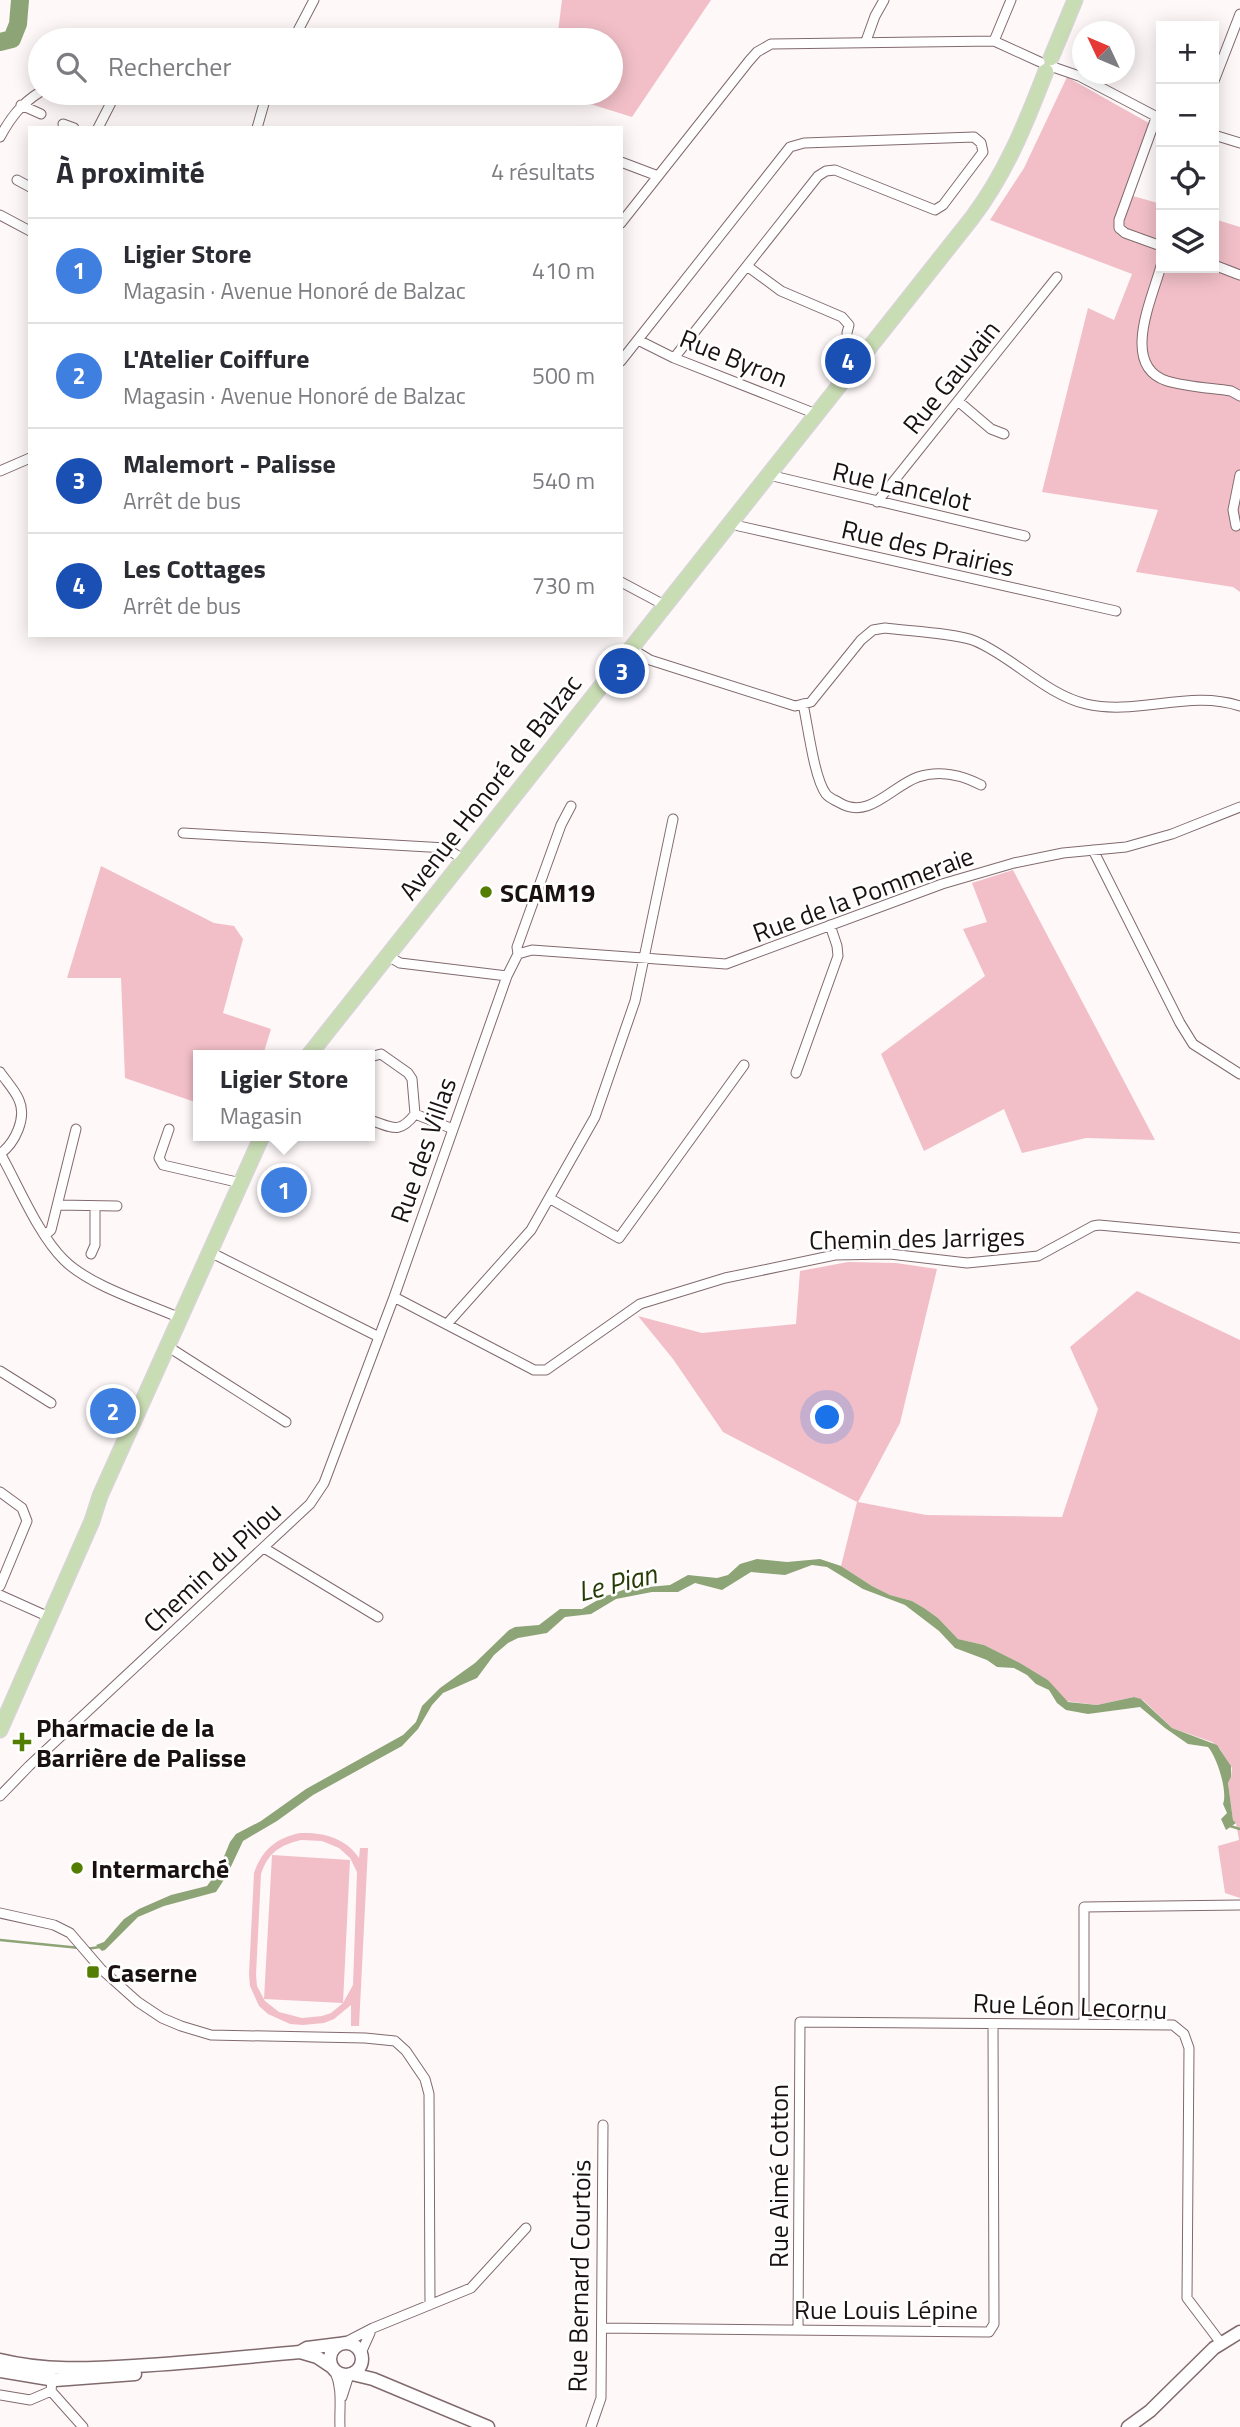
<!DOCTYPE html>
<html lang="fr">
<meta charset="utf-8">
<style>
body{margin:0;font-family:"Titillium Web",sans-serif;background:#f7f7f7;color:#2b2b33}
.controls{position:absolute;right:21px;top:21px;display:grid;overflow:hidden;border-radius:0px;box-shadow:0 4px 18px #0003}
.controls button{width:63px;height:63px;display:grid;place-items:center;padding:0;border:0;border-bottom:2px solid #e1e1e2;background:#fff;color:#2b2b33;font:35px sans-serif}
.compass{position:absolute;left:1072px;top:21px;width:63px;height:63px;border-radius:50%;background:#fff;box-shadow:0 4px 18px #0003;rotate:314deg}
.you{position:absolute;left:828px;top:1418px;width:24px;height:24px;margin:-18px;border:5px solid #fff;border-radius:50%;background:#1a73e8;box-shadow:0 0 0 10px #1a73e833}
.badge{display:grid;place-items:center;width:46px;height:46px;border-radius:50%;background:#537e02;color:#fff;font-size:23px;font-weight:700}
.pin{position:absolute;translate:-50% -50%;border:4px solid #fff;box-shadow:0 2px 7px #0006}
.popup{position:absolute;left:193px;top:1050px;width:182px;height:91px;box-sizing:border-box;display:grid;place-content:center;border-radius:0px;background:#fff;filter:drop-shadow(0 2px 5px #0005);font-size:23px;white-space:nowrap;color:#7c7c81}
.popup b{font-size:26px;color:#2b2b33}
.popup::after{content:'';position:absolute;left:50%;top:100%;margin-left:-14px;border:14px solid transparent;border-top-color:#fff}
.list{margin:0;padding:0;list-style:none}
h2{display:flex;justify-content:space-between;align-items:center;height:91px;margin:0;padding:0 28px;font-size:30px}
h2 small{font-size:23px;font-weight:400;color:#7c7c81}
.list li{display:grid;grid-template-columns:46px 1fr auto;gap:21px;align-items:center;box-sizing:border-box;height:105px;padding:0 28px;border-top:2px solid #e1e1e2}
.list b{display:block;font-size:26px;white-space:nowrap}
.list p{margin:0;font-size:23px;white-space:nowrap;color:#7c7c81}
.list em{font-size:23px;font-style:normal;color:#7c7c81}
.icon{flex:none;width:38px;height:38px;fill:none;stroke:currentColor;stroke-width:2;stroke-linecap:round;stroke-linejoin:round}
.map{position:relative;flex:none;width:1240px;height:2427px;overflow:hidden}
.search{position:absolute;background:#fff;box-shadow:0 4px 18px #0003;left:28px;top:28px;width:595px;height:77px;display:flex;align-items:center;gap:18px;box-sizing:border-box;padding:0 24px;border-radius:38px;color:#7c7c81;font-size:26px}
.panel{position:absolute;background:#fff;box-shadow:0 4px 18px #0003;left:28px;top:126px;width:595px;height:511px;border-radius:0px}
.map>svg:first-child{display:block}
.green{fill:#f2bfc8;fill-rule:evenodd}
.water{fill:#8da476}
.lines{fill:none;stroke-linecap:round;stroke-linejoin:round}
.stream{stroke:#8da476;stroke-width:2.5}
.river{stroke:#8da476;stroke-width:18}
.street-casing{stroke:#816a6e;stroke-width:11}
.secondary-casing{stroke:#816a6e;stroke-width:15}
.primary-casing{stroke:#d6d4d4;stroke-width:17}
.street{stroke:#fff;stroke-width:9}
.secondary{stroke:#fff;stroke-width:12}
.primary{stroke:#c9ddb4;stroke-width:14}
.poi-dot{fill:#537e02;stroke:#fff;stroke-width:2.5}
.labels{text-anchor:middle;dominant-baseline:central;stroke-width:5;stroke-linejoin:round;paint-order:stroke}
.street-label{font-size:26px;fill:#1a1112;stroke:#fff}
.poi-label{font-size:26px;font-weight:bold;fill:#1a1112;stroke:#fff;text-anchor:start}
.water-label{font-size:28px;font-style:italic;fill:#263b06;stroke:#fff}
</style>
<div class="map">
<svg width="1240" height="2427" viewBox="0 0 1240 2427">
<rect width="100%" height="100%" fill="#fef8f9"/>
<path class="green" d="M562,0H711L632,117L555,93H611V40H557Z
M1067,77L1156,127L1133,196L1161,204V268H1214V219L1240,227V592L1233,587L1136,572L1158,510L1042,492L1088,308L1114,320L1132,274L990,220L1024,168Z
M101,866L214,923L234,926L243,939L223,1013L271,1029L263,1055H198V1103L125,1078L121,978H67Z
M1013,870L1155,1140L1086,1138L1022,1153L1004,1109L924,1151L881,1054L985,976L963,929L987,922L972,883Z
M848,1262L896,1263L937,1269L900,1423L858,1502L926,1515L1062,1517L1098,1409L1070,1347L1137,1291L1240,1340V1898L1225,1893L1218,1846L1239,1840L1236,1823L1233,1820L1228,1783L1231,1777L1232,1768L1220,1749L1212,1742L1172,1728L1143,1700L1134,1697L1097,1705L1065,1701L1048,1680L1020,1663L984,1645L958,1639L938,1618L924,1608L912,1601L890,1595L872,1586L841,1566L857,1502L723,1432L673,1359L638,1316L702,1333L796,1324L800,1271Z
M300,1833C323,1832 346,1838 359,1858L360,1848H368L359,2026H351V2005L334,2019L324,2023L303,2025L290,2024L268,2014L259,2006L250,1986L249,1974L254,1873C262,1850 276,1838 300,1833ZM301,1840L322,1841L339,1848L350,1858L357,1872L353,1985L343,2003L350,1860L272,1855L264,1999L343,2003L331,2013L322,2016L302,2018L279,2012L265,2001L257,1986L256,1975L261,1874C268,1853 280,1845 301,1840Z"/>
<path class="water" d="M757,1559L787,1562L820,1559L841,1566L872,1586L890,1595L912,1601L924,1608L938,1618L958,1639L984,1645L1020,1663L1048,1680L1068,1702L1097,1705L1134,1697L1141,1699L1172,1728L1217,1745L1231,1766V1777L1228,1783L1233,1820L1236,1823L1226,1830L1221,1819L1227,1813L1223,1804C1228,1792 1217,1757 1208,1747L1188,1744L1165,1728L1140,1707L1088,1714L1066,1710L1057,1703L1049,1690L1036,1684L1027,1675L1014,1668L997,1667L987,1660L955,1648L939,1631L905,1605L863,1589L827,1567L812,1565L785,1575L751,1572L722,1590L695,1583L678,1592H652L616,1599L591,1614L565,1617L547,1633L518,1638L508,1643L494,1655L477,1678L443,1693L432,1705L418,1729L402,1746L313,1795L277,1821L243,1841L227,1875L216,1892L164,1906L138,1917L105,1950L102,1951L96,1945L104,1942L124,1919L139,1909L171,1895L207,1886L218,1871L230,1842L236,1834L261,1821L306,1789L403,1735L416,1722L422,1706L440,1688L475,1663L509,1630L515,1627L539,1625L560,1609H582L603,1597L626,1589L670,1585L688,1575L717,1578L728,1575L740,1564Z"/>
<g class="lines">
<path class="stream" d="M1230,1826L1240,1829
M0,1940L80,1948
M86,1949L100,1947"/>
<path class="river" d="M0,42L12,39L18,24L20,0"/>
<g class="street-casing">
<path id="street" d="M293,40L314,0
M866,41L875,16L884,0
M994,41L1011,0
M1053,67L1079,76L1161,119
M1214,81L1240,14
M21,105L41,114
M1156,118L1119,220V228L1125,233L1161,246
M63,124L74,128
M98,128L116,93
M257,128L267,93
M1214,135L1240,143
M0,137C11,117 21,104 40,92
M621,162L658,176
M17,180L30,187
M0,215L30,231
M621,223L749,61L757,52L771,44L994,41L1040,62
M1214,265L1240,275
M747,266L781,291L842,317L849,325L847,333
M1161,266C1152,299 1120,366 1167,381C1187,387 1211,388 1231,391L1240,396
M638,340L674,358L816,414
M621,361L790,147L804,143L974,137L981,143L983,152L943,205L935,210L835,170L826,171L818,176L674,358
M958,401L991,429L1004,434
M0,471L30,458
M769,475L1025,536
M877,502L1057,277
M732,523L739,526L1116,611
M1236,526L1233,510L1240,475
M621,582L666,606
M632,649L650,660L795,706L811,702L861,640L873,630L885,628C907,631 957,633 975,641C1013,657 1045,694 1086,704C1137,716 1190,689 1240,706
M803,704C808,726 814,778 826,794C829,798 835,800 840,803C869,820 892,786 918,777C939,770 962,775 981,785
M183,833L446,848L464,860
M1093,850L1180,1023L1193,1044L1240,1074
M518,954L517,947L561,825L571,806
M388,956L400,963L507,976
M370,1057L381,1054L408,1073L412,1079L415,1114C399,1135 392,1127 370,1120
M0,1072C6,1081 15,1090 19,1100C27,1118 15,1143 0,1154
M796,1073L838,956L837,946L830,925
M415,1114L453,1129
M169,1129L159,1158L163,1165L241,1183
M0,1153C18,1185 39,1236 64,1260C90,1286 146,1303 180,1318
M549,1198L619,1238L744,1065
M58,1205L117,1206
M45,1235L51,1230L76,1129
M210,1252L379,1337
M91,1254L95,1245V1206
M394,1297L534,1370H546L640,1304L725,1278L835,1255L890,1254L967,1263L1038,1256L1093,1226L1099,1225L1240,1238
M447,1324L531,1230L595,1117L635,1001L673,819
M167,1346L286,1422
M0,1371L51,1403
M0,1492L22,1508L27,1521L0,1586
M264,1548L378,1617
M0,1595L49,1617
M0,1796L29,1766L310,1504L324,1483L394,1297L507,976L518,954L532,950L726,964L942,884L1014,863L1063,853L1126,847L1172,834L1240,807
M0,1913L54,1925L70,1933L101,1969L138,2002L162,2018L181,2026L211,2035L365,2038L395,2041L406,2051L425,2079L429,2094L430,2305
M1084,2024V1907L1240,1905
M602,2328L989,2332L994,2324L993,2024
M798,2330L800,2022L1173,2025L1184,2034L1189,2048L1187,2298L1221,2343
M344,2343L373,2328L471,2288L526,2228
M361,2353L370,2333
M335,2372C343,2390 339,2408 340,2427
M49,2376L52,2380L51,2391L83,2427
M0,2395L30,2400L51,2391
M342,2397L349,2375
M591,2427L601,2398L603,2125"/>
</g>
<g class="secondary-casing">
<path id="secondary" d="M330 2359a16 16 0 1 1 32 0a16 16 0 1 1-32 0Z
M300,2352L317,2357L332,2367
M0,2360C45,2371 88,2369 134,2366C190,2363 245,2357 300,2352L307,2348L339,2344
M0,2371L55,2380L135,2374
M352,2374L373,2379L488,2427
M1128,2427L1150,2411L1214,2348L1240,2332"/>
</g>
<g class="primary-casing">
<path id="primary" d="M1051,58L1075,0
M309,1055L972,218C1006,173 1026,123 1046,71
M0,1730L92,1521L100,1496L262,1136"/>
</g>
<use href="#street" class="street"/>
<use href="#secondary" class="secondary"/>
<use href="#primary" class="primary"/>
</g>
<g class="poi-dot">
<circle cx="486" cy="892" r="7"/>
<path d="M18.5 1731.5h7v7h7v7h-7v7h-7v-7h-7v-7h7z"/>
<circle cx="77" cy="1868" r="7"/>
<rect x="86" y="1965" width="14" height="14" rx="3.5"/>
</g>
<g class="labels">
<g class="street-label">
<text transform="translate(734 358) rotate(22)">Rue Byron</text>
<text transform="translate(951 377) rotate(-51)">Rue Gauvain</text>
<text transform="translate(902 486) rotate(13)">Rue Lancelot</text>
<text transform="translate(928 548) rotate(13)">Rue des Prairies</text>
<text transform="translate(490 787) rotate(-52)">Avenue Honoré de Balzac</text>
<text transform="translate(863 894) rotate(-20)">Rue de la Pommeraie</text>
<text transform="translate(423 1150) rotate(-71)">Rue des Villas</text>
<text transform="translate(917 1238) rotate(-1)">Chemin des Jarriges</text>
<text transform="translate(212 1567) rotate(-43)">Chemin du Pilou</text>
<text transform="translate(1070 2006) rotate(2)">Rue Léon Lecornu</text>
<text transform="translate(778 2176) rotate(-90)">Rue Aimé Cotton</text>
<text transform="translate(579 2276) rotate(-89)">Rue Bernard Courtois</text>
<text x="886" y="2309">Rue Louis Lépine</text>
</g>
<g class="poi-label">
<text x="500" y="892">SCAM19</text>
<text x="36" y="1727">Pharmacie de la<tspan x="36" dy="30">Barrière de Palisse</tspan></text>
<text x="91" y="1868">Intermarché</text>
<text x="107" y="1972">Caserne</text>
</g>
<g class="water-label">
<text transform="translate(617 1582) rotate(-14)">Le Pian</text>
</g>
</g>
</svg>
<div class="controls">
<button>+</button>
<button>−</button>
<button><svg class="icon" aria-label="locate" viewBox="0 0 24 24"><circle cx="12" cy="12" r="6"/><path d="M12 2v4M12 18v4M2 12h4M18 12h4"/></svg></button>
<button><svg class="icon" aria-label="layers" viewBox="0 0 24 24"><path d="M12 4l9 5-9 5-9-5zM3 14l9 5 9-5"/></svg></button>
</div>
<svg class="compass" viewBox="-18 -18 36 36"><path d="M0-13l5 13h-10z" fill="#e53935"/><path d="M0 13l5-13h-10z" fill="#7c7c81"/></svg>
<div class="you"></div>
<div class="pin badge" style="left:284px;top:1190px;background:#3f7fe0">1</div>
<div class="popup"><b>Ligier Store</b>Magasin</div>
<div class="pin badge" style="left:113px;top:1411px;background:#3f7fe0">2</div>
<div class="pin badge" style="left:622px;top:671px;background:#1a4fb4">3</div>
<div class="pin badge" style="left:848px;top:361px;background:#1a4fb4">4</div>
<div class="search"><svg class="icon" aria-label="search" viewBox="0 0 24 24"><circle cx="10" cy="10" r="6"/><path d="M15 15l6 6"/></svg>Rechercher</div>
<section class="panel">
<h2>À proximité<small>4 résultats</small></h2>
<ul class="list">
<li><span class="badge" style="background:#3f7fe0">1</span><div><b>Ligier Store</b><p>Magasin · Avenue Honoré de Balzac</p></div><em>410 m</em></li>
<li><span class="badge" style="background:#3f7fe0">2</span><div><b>L'Atelier Coiffure</b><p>Magasin · Avenue Honoré de Balzac</p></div><em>500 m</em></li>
<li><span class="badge" style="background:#1a4fb4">3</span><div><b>Malemort - Palisse</b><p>Arrêt de bus</p></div><em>540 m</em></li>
<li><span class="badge" style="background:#1a4fb4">4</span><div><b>Les Cottages</b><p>Arrêt de bus</p></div><em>730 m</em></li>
</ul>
</section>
</div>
